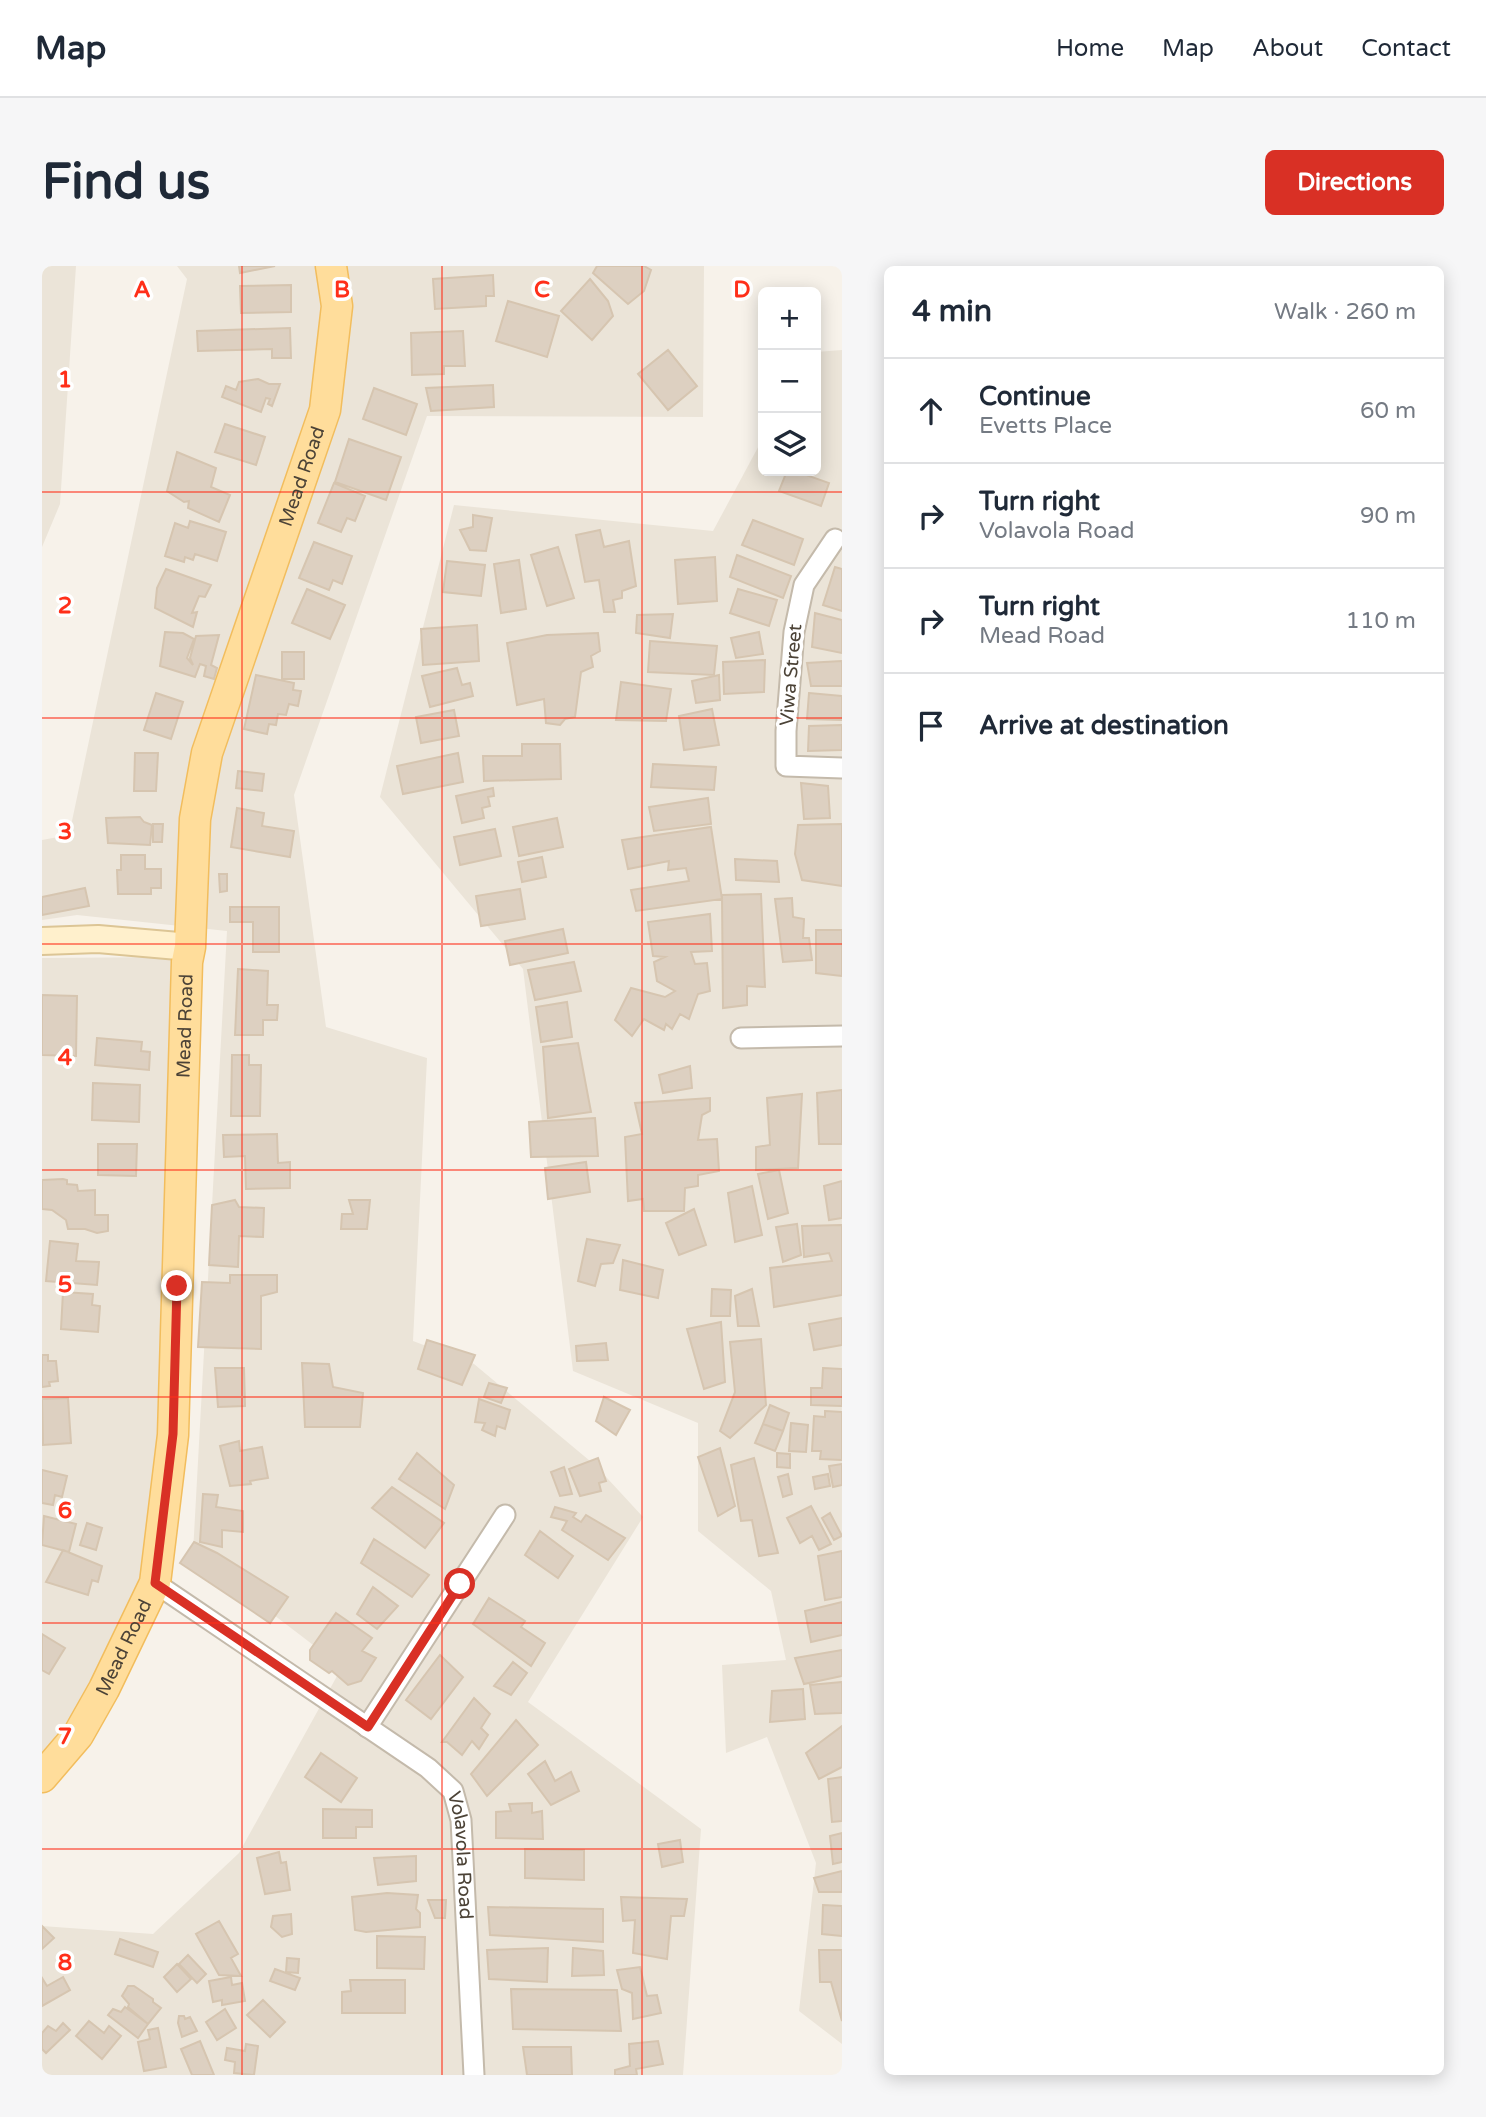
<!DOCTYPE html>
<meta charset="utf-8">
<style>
body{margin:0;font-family:"Varela Round",sans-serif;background:#f6f6f7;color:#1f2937}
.controls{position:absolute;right:21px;top:21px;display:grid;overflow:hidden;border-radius:10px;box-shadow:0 4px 18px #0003}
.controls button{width:63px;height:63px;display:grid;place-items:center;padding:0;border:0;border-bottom:2px solid #e0e1e3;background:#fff;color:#1f2937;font:35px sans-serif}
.stop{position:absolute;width:21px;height:21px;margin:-16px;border:5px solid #d93025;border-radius:50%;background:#fff}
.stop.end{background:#d93025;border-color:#fff;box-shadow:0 2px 7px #0008}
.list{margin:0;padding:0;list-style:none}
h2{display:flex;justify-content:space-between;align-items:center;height:91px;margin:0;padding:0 28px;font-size:30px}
h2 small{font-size:23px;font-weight:400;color:#747a83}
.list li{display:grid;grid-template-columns:46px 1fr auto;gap:21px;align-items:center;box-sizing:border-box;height:105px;padding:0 28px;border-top:2px solid #e0e1e3}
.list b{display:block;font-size:26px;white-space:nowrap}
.list p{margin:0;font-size:23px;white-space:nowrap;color:#747a83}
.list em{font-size:23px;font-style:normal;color:#747a83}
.icon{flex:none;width:38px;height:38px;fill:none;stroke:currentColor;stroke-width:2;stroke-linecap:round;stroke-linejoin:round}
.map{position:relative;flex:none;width:800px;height:1809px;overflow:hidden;border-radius:10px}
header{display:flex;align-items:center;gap:42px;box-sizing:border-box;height:98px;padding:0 35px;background:#fff;border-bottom:2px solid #e0e1e3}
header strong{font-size:33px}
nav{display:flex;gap:38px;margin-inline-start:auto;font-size:24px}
.intro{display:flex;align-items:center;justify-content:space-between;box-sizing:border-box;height:168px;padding:0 42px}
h1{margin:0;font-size:49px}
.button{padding:18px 32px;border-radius:10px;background:#d93025;color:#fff;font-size:24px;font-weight:700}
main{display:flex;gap:42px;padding:0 42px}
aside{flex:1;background:#fff;border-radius:10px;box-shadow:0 4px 18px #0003}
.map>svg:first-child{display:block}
.residential{fill:#ebe4d8}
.building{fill:#ddd0c1;stroke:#d6c5b0;stroke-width:2}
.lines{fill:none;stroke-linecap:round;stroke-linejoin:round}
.minor-casing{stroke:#c4baab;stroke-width:23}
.secondary-casing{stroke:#dcc595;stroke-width:30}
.primary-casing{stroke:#f2bd5d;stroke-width:33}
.minor{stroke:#fff;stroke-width:19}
.secondary{stroke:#fff0cc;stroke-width:26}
.primary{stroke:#ffdd9b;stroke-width:30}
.route{stroke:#d93025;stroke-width:9}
.grid{fill:none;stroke:#ff2f19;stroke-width:2;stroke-opacity:0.55}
.labels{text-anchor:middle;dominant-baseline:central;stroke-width:7;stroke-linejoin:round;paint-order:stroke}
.street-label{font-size:19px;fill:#4c4337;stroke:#fff}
.grid-label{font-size:23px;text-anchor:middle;font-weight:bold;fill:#ff2f19;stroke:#fff;stroke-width:7;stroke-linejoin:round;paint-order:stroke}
</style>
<header>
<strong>Map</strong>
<nav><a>Home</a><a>Map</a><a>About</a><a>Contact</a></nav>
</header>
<div class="intro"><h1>Find us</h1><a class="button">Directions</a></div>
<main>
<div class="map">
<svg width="800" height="1809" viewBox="0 0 800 1809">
<rect width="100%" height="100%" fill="#f7f2ea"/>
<path class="residential" d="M0,0H34L18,238L0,281Z
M135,0H662L661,151L385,150L252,529L284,761L385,792L371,1075L432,1098L554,1200L601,1251L486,1436L659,1563L641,1809H0V1660L111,1668L197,1587L300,1401L151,1287L185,665L35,649L0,654V574L27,569L145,13Z
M800,84V1778L757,1745L774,1597L725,1471L684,1487L680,1399L744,1394L729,1325L656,1265V1157L531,1105L481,703L338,531L412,239L671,265L721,172V205H774V86Z
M133,691L121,1185L93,1342L30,1449L0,1487V692Z"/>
<path class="building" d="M197,0H233L198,7Z
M555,0H602L609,4L602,25L586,38L551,7Z
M451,9L452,30H444V40L393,43L391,13Z
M548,13L566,35L571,50L550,74L519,45Z
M249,19V46L199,47L198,20Z
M466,35L517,50L505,91L454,75Z
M248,62L249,92H230V83L156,85L155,65Z
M421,65L423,100H402V108L370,109L369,67Z
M626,84L655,120L626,144L596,108Z
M216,113L227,118H238L230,140L226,138L228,133L224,132L219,146L180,131L184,120L194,124L197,116Z
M451,119L452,141L389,145L384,122Z
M332,122L375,138L364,169L321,153Z
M183,158L223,171L214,199L173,186Z
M307,173L359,191L344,234L293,216Z
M135,186L174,202L169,221L188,229L177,256L146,242L147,235L142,236L125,225Z
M745,205H753L787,217L779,240L737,225Z
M292,217L323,230L313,255L305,252L299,266L276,257Z
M431,249L450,252L444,285L428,284L418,264L431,261Z
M711,254L761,273L752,299L700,279Z
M148,255L184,266L175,295L153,288L151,294L143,291L142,296L123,290L133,257L146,262Z
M558,264L562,281L587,275L594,320L580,325V332L571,334L573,346H562L557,314L543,316L534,269Z
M272,276L310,290L300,318L291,314L287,324L257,312Z
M516,281L532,332L505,340L489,289Z
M695,289L749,310L741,332L688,311Z
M673,291L675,335L636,338L633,294Z
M477,294L484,343L459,347L452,298Z
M405,295L443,299L439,330L401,326Z
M793,301L800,303V345L781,339Z
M124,303L169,319L163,331L157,330L150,347L155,346L151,361L113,342L115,322Z
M265,323L303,339L288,373L250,357Z
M696,323L735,334L727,360L688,347Z
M773,347L800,354V387L770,381Z
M631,348L628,372L594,367L595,349Z
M435,359L437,395L381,399L379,363Z
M123,366L141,367L152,373L145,392L151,399L148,392L154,370L177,369L169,399L175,402L172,413L162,410L164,400L158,398L153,411L118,400Z
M717,366L721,388L694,392L689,372Z
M556,367L558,385L549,390L551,401L539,406L533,451L523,453L518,459L504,457L502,433L475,439L465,377L505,369Z
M608,375L675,380L672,409L606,406Z
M240,386H262V413H240Z
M723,394L722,426L682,428L681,396Z
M800,395V420H769L765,397Z
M415,402L420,419L428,417L431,430L388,441L380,410Z
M214,409L252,417L251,424L259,425L256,440L247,438L244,449L236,448L234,459L227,458L225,468L202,463Z
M677,409L678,434L654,437L650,415Z
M579,416L629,423L624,455L574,454Z
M114,427L141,436L129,473L102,464Z
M767,427L800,430V454L765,453Z
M670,443L677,479L642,484L637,450Z
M412,444L417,470L379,477L374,451Z
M800,459V484L766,485L767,460Z
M480,478H518L519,513L442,515L441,490H480Z
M93,487H116L114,525H92Z
M416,487L421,516L361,528L355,500Z
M611,498L674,501L672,524L609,521Z
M196,505L222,508L220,525L194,522Z
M759,517L786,520L788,552L762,553Z
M451,522L452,530L446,531L448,540L440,542L442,552L420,557L414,530Z
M666,532L669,558L612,565L607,541Z
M195,542L222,547L220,560L252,565L248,591L189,581Z
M98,551L102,556L110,559L108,579L66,577L64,552Z
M515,552L521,581L477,590L471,561Z
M111,558H121L120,576H111Z
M800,558V620L760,614L753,588L756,559Z
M669,561L680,633L594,645L589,624L647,615L644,602L626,604L627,595L586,603L580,574Z
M453,563L459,590L418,599L412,571Z
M79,589H103V603H119V622H109V628H76L75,604H79Z
M500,591L504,611L480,616L476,596Z
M693,593L735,595L737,616L694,614Z
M177,608H185V625L178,626Z
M43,622L47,640L0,649V631Z
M478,623L483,653L439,660L434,630Z
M719,628L723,721L705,720V739L681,742L680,629Z
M750,632L751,651L762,653L761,672H767L770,694L741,696L733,633Z
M188,641H237V686H211V656H188Z
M668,648L670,685L649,686L653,698L665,697L668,725L656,728L647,753L638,748L630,763L624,758L622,764L602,753L590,770L573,754L589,722L623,731L633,725L615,715L612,696L623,691L611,690L606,656Z
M521,663L526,687L468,699L463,675Z
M774,664H800V710L774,707Z
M532,696L539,725L493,734L486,704Z
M196,703L226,705L225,739H236L235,754H221V769H193Z
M0,729L35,730L34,790L0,789Z
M525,736L530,771L499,776L494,741Z
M55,772L100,776L99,785L108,786L107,804L53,799Z
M536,777L549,846L506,852L501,781Z
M190,789H207V799H219L218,850H189Z
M648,800L650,822L621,827L617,809Z
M51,817L98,819L97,856L50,854Z
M800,824V878H777L775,827Z
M760,828L756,902L714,904V881L728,879L725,832Z
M668,832V845L660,849L656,874L675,873L677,905L656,909V920L643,922L642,945H602L601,933L586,935L583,871L600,868L593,837Z
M553,852L556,890L489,891L487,856Z
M235,868L236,897L248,896V922L204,923L203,890L182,891L181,869Z
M56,878H95L94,910L56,909Z
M544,896L548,926L506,933L503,902Z
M737,904L746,947L726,953L716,908Z
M0,914L21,913L25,914V918L35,919L36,925L53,924V949H66V965L55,967L43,963H26L24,954L10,944L0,943Z
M800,915V952L787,954L782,920Z
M710,920L720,969L693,976L686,927Z
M193,934L197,941L222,942L221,971L197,970L196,1001L167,999L170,939Z
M307,934H328L325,963H299L300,948H311Z
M652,943L664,979L637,989L624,957Z
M755,958L759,989L741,996L734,961Z
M800,959V1029L732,1041L728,1002L790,995L787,987L762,991L760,960Z
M545,973L578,979L571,997L559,998L553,1020L536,1015Z
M8,975L36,978L34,995L57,996L55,1019L4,1015Z
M581,994L621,1004L616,1032L578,1024Z
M188,1009H235V1026L219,1030V1083L156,1081L160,1016L188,1017Z
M670,1023L689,1024L688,1050H669Z
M710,1023L717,1060H696L693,1030Z
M21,1026L51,1028L50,1039L58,1040L56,1066L19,1063Z
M800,1052V1079L772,1084L767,1058Z
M679,1056L683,1116L662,1123L645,1063Z
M719,1073L724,1139L688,1172L678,1165L693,1126L688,1076Z
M385,1074L433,1089L420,1119L376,1103Z
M564,1077L566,1094L535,1095L534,1080Z
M0,1089H6V1095H14L16,1115L7,1116L8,1120L0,1121Z
M260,1097L287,1098L291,1121L321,1127L318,1161H263Z
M173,1102H202L203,1140L176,1141Z
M781,1102L800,1103V1140L769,1139V1122H780Z
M447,1117L465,1122L459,1137L442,1131Z
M562,1131L588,1144L574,1169L554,1155Z
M26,1132L29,1177L1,1179L0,1133Z
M437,1133L468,1144L463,1163L455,1160L453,1170L440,1164L443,1157L433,1156Z
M728,1139L747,1147L741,1165L721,1158Z
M783,1145L800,1146V1194L778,1193L779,1185H770L772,1150L783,1151Z
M749,1157L766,1159L764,1186L747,1185Z
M721,1158L741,1165L733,1185L713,1177Z
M197,1175L198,1185L220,1181L226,1212L208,1215L209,1218L188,1220L178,1180Z
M678,1182L693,1240L676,1250L656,1191Z
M375,1187L412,1219L403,1243L357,1213Z
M735,1187L748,1188V1202L735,1201Z
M556,1192L564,1215L557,1217L559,1225L538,1230L527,1203Z
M712,1192L736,1287L717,1290L710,1254L699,1255L689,1199Z
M800,1198V1219L791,1221L787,1200Z
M522,1201L530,1228L518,1230L509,1206Z
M0,1204L25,1210L20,1231L13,1229L11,1239L0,1237Z
M746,1208L750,1228L741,1231L736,1211Z
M786,1208L788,1220L773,1223L771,1211Z
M350,1221L402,1257L383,1282L330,1242Z
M161,1228L176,1229L174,1241L201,1245V1266L180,1264V1281L158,1276Z
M769,1240L789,1278L777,1284L770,1270L758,1277L745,1252Z
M513,1241L534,1247L531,1251L539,1256L544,1249L583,1272L566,1294L520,1264L525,1255L509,1251Z
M788,1247L800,1270L792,1274L780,1252Z
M2,1250L34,1258L27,1286L0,1279Z
M45,1257L60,1262L54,1284L38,1279Z
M498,1265L531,1290L516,1312L483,1289Z
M332,1273L387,1309L370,1331L319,1297Z
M152,1276L175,1287L246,1331L228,1357L138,1297Z
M21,1284L60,1300L56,1316L50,1314L46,1329L4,1316Z
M800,1285V1331L783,1334L776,1290Z
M331,1321L356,1340L335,1363L315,1348Z
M447,1332L483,1355L479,1361L503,1377L489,1400L431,1358Z
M800,1336V1369L769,1376L763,1345Z
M294,1347L330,1372L320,1385L334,1392L319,1415L306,1419L290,1405L287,1407L268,1394V1384Z
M0,1368L23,1382L7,1408L0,1404Z
M800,1384V1410L762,1418L753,1392Z
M398,1389L421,1411L389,1453L364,1434Z
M471,1396L485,1407L469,1429L452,1420Z
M800,1416V1447L773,1448L768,1419Z
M761,1423L763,1453L728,1456L730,1425Z
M432,1432L448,1448L439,1462L446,1469L437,1483L430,1475L420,1489L405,1476H400Z
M474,1454L496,1479L445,1530L429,1508Z
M800,1460V1501L777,1513L764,1487Z
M279,1487L315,1512L299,1536L263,1511Z
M503,1495L513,1515L529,1506L537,1525L509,1539L486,1508Z
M800,1511V1555L790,1556L786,1513Z
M490,1537V1547L500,1545L501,1573L454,1572V1546L469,1545L467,1538Z
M281,1543L330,1544V1561H314V1572H281Z
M800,1567V1596L791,1598L788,1570Z
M638,1574L641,1596L620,1601L616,1578Z
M483,1583L542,1584V1614L483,1612Z
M237,1586L239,1597L244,1596L248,1624L223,1628L215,1592Z
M374,1590V1615L336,1619L332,1592Z
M800,1605V1626H777L772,1612Z
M345,1627L376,1629L374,1643L378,1647V1661L324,1666L313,1664L310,1631Z
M579,1631L645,1633L642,1650H629L625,1693L591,1687L593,1654L581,1655Z
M386,1634H404L403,1652H393Z
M781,1639L800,1640V1670L780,1668Z
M446,1641L561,1643V1676L448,1669Z
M249,1648L250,1668L240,1671L229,1661L231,1650Z
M177,1655L196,1688L189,1692L199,1710L177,1709L154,1668Z
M0,1660L12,1672L0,1683Z
M335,1670L383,1671L382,1703L335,1702Z
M78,1673L116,1686L111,1701L73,1688Z
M506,1682L505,1716L447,1713L445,1684Z
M531,1682L561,1685L562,1709L530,1710Z
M777,1684H800V1755L789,1716H778Z
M146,1689L164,1708L155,1717L137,1698Z
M245,1692L257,1693L256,1707L244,1706Z
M135,1698L149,1713L135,1726L122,1711Z
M598,1701L605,1730L615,1729L619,1747L591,1753L590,1727L580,1723L575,1704Z
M233,1703L258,1712L253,1724L228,1715Z
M21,1711L28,1724L0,1740V1712L5,1720Z
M189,1711L190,1719L200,1717L203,1735L180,1739V1734L171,1736L167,1715Z
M308,1714H363V1747H300V1726L309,1725Z
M86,1720H92L111,1733V1736L119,1742L106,1758L86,1741L87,1738L80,1730Z
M469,1723L575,1724L579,1765L471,1763Z
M221,1734L243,1756L228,1771L205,1749Z
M83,1741L106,1758L96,1772L66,1749L71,1743L79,1746Z
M183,1743L194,1762L175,1774L164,1756Z
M137,1750H142L143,1753L148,1751L155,1765L140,1771L136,1757Z
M47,1755L62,1767L67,1760L79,1770L60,1793L34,1770Z
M21,1757L28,1764L4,1787L0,1783V1767L6,1760L14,1765Z
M116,1762L124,1801L102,1805L96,1776L108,1773L106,1764Z
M158,1775L172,1809H150L139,1783Z
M616,1775L621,1798L594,1803L595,1809H573V1804L588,1800L587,1778Z
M204,1778L216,1780L212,1809L192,1807L193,1796L183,1794L185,1782L203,1785Z
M481,1781H529L530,1809H485Z"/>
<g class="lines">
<g class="minor-casing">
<g id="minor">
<path d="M793,273L762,319L752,366L744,465V500L800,502"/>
<path d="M699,772L800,770"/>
<path id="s1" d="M113,1317L386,1502L411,1525L419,1554L432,1809"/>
<path d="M325,1461L463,1249"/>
</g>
</g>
<g class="secondary-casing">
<path id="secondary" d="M0,675L56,673L148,681"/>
</g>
<g class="primary-casing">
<g id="primary">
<path id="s2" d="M0,1511L36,1469L62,1423L113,1317L131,1169L145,696L148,681L153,553L165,487L283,144L295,40L289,0"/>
</g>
</g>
<use href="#minor" class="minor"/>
<use href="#secondary" class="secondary"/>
<use href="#primary" class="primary"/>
</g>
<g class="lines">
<path class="route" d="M135,1020L131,1168L113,1317L326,1461L418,1318"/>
</g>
<path class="grid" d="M200,0V1809M400,0V1809M600,0V1809M0,226H800M0,452H800M0,678H800M0,904H800M0,1131H800M0,1357H800M0,1583H800"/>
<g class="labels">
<g class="street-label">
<text stroke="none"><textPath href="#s2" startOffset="1351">Mead Road</textPath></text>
<text transform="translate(749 409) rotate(-85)">Viwa Street</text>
<text stroke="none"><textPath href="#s2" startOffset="784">Mead Road</textPath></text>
<text stroke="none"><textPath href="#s2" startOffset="154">Mead Road</textPath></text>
<text stroke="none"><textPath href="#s1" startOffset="429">Volavola Road</textPath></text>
</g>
</g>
<g class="grid-label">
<text x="100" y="31">A</text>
<text x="300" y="31">B</text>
<text x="500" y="31">C</text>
<text x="700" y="31">D</text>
<text x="23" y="121">1</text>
<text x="23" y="347">2</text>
<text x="23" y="573">3</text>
<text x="23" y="799">4</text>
<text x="23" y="1026">5</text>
<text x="23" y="1252">6</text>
<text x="23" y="1478">7</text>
<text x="23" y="1704">8</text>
</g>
</svg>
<div class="controls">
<button>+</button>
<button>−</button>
<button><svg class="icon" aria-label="layers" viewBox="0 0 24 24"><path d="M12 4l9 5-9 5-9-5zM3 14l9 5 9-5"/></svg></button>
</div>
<div class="stop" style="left:418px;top:1318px"></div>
<div class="stop end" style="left:135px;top:1020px"></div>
</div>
<aside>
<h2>4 min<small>Walk · 260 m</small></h2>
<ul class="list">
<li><svg class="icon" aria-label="ahead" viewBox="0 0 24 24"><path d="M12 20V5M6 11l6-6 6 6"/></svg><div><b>Continue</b><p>Evetts Place</p></div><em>60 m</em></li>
<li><svg class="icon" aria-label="right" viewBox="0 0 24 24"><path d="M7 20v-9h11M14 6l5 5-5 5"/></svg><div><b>Turn right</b><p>Volavola Road</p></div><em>90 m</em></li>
<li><svg class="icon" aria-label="right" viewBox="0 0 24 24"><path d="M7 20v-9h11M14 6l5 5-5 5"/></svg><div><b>Turn right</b><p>Mead Road</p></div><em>110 m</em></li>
<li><svg class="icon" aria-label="arrive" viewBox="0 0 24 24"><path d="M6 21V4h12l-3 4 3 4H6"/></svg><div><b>Arrive at destination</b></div></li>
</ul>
</aside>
</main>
